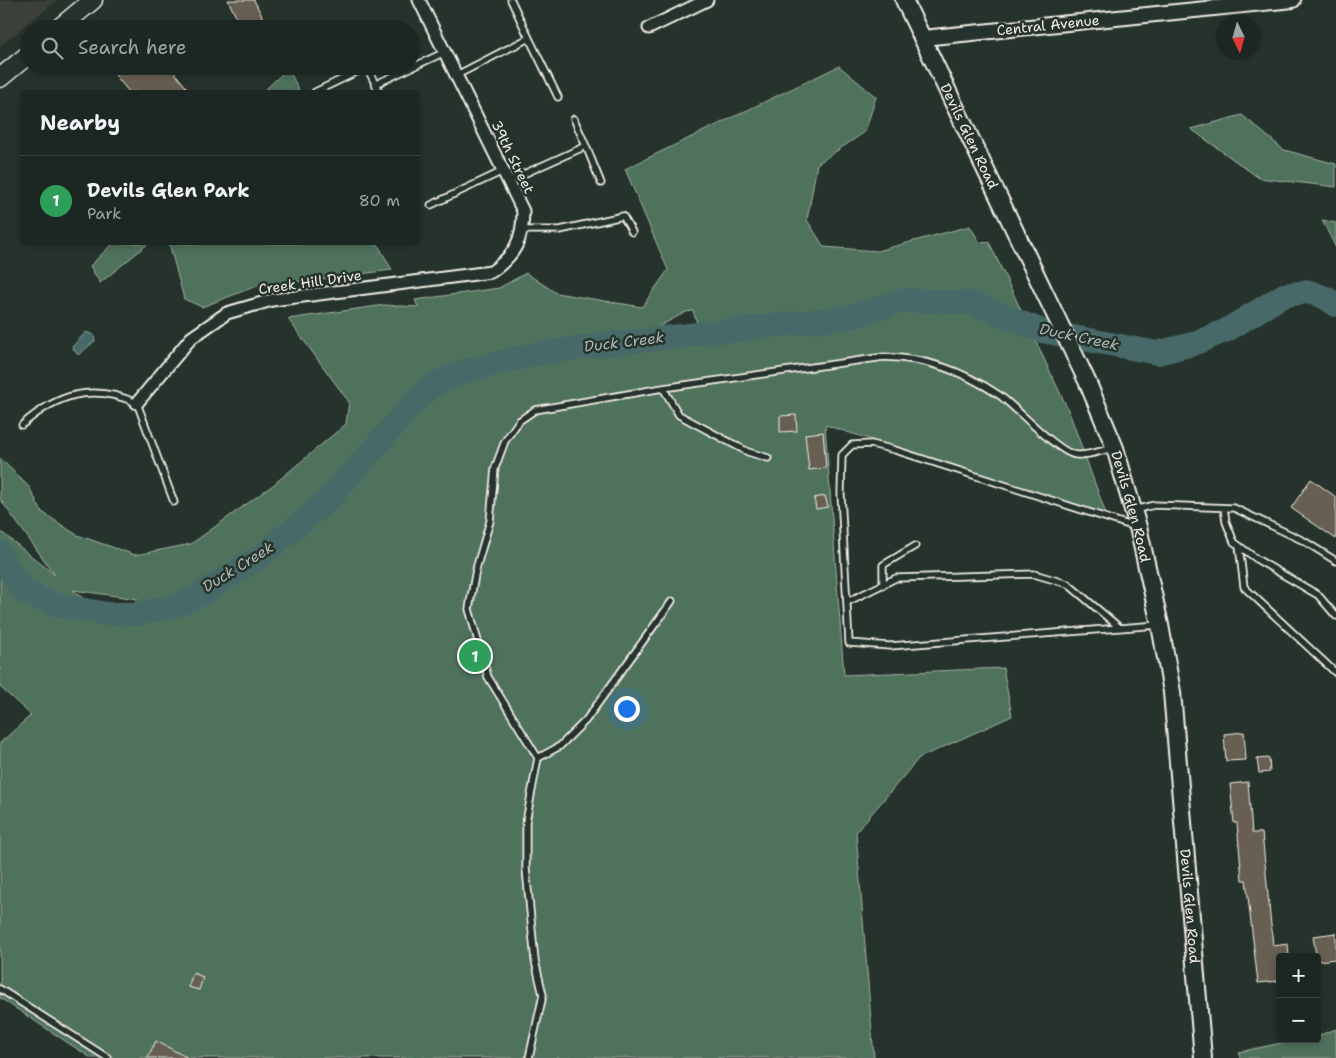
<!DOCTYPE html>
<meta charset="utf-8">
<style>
body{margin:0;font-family:"Shantell Sans",sans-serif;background:#29322f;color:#f1f3f6}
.controls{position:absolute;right:15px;bottom:15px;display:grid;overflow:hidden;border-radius:5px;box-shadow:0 2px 8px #0003}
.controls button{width:45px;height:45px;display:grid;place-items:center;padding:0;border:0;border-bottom:1px solid #3a4340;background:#1c2622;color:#f1f3f6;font:25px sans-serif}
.compass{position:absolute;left:1216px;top:15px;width:45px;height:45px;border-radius:50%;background:#1c2622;box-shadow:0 2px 8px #0003;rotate:175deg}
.you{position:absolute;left:626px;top:708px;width:18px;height:18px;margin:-12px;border:4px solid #fff;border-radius:50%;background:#1a73e8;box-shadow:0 0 0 8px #1a73e833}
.badge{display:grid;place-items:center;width:32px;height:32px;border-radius:50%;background:#2563eb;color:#fff;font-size:16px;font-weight:700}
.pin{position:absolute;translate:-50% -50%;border:2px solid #fff;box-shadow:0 1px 5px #0006}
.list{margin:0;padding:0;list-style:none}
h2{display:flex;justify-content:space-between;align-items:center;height:65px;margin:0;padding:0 20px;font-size:21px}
h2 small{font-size:16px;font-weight:400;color:#a0a5a5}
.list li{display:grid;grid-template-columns:32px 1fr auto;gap:15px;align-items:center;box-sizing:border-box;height:90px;padding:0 20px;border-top:1px solid #3a4340}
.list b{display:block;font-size:19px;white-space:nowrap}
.list p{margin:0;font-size:16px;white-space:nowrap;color:#a0a5a5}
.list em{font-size:16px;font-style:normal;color:#a0a5a5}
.icon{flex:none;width:28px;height:28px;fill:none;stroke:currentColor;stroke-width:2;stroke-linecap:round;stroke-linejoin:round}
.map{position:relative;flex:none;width:1336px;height:1058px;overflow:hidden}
.search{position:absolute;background:#1c2622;box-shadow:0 2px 8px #0003;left:20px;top:20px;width:400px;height:55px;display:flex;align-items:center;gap:12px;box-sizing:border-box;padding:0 18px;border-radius:28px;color:#a0a5a5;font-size:19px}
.panel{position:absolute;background:#1c2622;box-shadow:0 2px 8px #0003;left:20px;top:90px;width:400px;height:155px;border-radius:5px}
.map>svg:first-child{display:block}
.built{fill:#3a4038}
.green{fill:#50725d;stroke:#a2b2a2;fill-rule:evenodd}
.water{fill:#466a69;stroke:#8ca09c}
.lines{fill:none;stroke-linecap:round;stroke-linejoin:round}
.river{stroke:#466a69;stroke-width:24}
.building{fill:#685f52;stroke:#f4f1e8}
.service-casing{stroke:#f4f1e8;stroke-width:9}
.minor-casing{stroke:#f4f1e8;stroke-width:15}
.tertiary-casing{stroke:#f4f1e8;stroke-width:18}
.secondary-casing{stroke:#f4f1e8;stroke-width:20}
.primary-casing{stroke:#f4f1e8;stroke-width:21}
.service{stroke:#26332d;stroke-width:5.5}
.minor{stroke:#26332d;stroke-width:11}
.tertiary{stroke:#26332d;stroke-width:14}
.secondary{stroke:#26332d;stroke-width:16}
.primary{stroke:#26332d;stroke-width:18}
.labels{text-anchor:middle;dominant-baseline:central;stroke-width:5;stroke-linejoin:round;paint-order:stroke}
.street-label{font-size:14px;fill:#f4f1e8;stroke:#26332d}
.water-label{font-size:15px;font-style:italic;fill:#aebbb5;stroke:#26332d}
</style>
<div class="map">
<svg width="1336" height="1058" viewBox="0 0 1336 1058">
<rect width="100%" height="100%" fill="#26332d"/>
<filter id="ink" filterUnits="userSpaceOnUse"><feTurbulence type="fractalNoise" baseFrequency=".02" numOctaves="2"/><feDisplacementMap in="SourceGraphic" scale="10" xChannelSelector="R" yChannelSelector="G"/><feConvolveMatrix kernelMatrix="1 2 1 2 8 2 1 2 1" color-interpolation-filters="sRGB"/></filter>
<g filter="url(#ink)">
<path class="built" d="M0,0H57L0,46Z"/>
<path class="green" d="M839,66L876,97L865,132L817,164L807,220L824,247L877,251L970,226L980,243L989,242L1069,412L1106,514L825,425L844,675L1003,668L1012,716L919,758L856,832L874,1058H91L0,998V743L31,715L0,687V531L55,575L0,499V458L29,487L42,512L77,535L135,555L191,544L273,485L346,424L349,402L288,319L384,305L418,307L415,300L499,288L526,273L556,293L642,307L668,270L625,169ZM693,311L697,323L630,341L620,334L654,329L686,312ZM73,590L138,599L112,622Z
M288,68L300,92H263Z
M1242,115L1284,150L1336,164V187L1259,178L1191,129Z
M1322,220L1336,223V248Z
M113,243H149L100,283L90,266Z
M169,243H377L392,270L254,287L202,307L184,299Z
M1336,1029V1058H1240L1239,1052L1300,1039H1317V1036Z"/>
<path class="water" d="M86,332L94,335L95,341L78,355L72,347Z"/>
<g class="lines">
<path class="river" d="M0,552L4,562L23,591L53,604L107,614H138L177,605L197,596L260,557L328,500L421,395L435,384L462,372L526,356L591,346L850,317L905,300L972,303L1042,331L1157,353L1193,344L1227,330L1284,295L1309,292L1326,298L1336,305"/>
</g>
<path class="building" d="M228,0H254L264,20L247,29H242Z
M108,66H169L190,92H129Z
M796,415L797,431L780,432V416Z
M823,432L826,468L809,470L805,434Z
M1311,479L1336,497V539L1291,508Z
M825,496L828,507L816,509L814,498Z
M1244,732L1246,760L1226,761L1224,734Z
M1269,758L1270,772L1259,773L1257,759Z
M1248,782L1252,833H1262L1273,946L1288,944L1289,957H1280L1278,961L1280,981L1258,983L1246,880H1242L1237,823H1234L1230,784Z
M1336,933V959L1317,961L1313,936Z
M193,973L203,977L199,990L188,987Z
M156,1041L188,1058H147Z"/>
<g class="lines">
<g class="service-casing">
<path id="service" d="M511,0L529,38
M457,75L529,38L558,97
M376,84L445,52
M315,92L367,67L379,92
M574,119L586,146
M508,181L586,146L601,183
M431,205L503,171
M523,230H560L623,216L632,232
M663,388L679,415L748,452L768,458
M22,425C57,394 92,383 137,403L174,502
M1224,508L1226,522L1234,542L1258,560L1318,595L1336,616
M1135,510L1154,505L1234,508L1304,541L1336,561
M1135,527L895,450L871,444L852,445L842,455L841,494L849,643L890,646L1158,625
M1239,546L1244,587L1336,673
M883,585V565L915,546
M847,602L896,578L1034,574L1068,584L1120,628
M538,758L560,746L586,720L672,601
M0,989L108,1058
M529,1058L543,995L535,961L526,869V822L538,758L488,677L469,609L476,569L490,521L495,468L505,441L519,421L535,410L663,388L884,357C927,358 963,371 999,395C1015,406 1060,455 1077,455C1088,456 1103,450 1114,448"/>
</g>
<g class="minor-casing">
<path id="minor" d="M649,28L707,0
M137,403L191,338L227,313L272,300L491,272C515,255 523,240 523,211L419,0"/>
</g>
<g class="tertiary-casing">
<path id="tertiary" d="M923,38L1293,0"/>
</g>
<g class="secondary-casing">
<g id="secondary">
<path id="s1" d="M904,0L1087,381L1115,448L1138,527L1160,625L1172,692L1203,1058"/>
</g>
</g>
<g class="primary-casing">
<path id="primary" d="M58,29L93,0
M0,78L29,54"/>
</g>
<use href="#service" class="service"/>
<use href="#minor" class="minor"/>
<use href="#tertiary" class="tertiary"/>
<use href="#secondary" class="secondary"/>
<use href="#primary" class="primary"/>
</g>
</g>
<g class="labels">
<g class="street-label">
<text transform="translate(1048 25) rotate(-6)">Central Avenue</text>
<text stroke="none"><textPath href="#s1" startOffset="151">Devils Glen Road</textPath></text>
<text transform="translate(513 157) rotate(64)">39th Street</text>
<text transform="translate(310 282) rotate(-8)">Creek Hill Drive</text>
<text stroke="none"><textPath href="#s1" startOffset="556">Devils Glen Road</textPath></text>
<text stroke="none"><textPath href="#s1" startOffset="961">Devils Glen Road</textPath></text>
</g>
<g class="water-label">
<text transform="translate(1079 337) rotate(12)">Duck Creek</text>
<text transform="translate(624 342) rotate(-7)">Duck Creek</text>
<text transform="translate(238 567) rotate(-32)">Duck Creek</text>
</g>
</g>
</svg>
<div class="controls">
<button>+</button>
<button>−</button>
</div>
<svg class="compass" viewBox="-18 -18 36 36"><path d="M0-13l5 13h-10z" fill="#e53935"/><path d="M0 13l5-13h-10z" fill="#a0a5a5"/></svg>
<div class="you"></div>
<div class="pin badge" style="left:475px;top:656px;background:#2e9e5b">1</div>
<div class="search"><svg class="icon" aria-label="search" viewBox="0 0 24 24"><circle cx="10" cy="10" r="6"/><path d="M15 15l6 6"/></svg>Search here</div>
<section class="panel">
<h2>Nearby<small></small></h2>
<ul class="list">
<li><span class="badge" style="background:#2e9e5b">1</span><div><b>Devils Glen Park</b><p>Park</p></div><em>80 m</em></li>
</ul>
</section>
</div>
